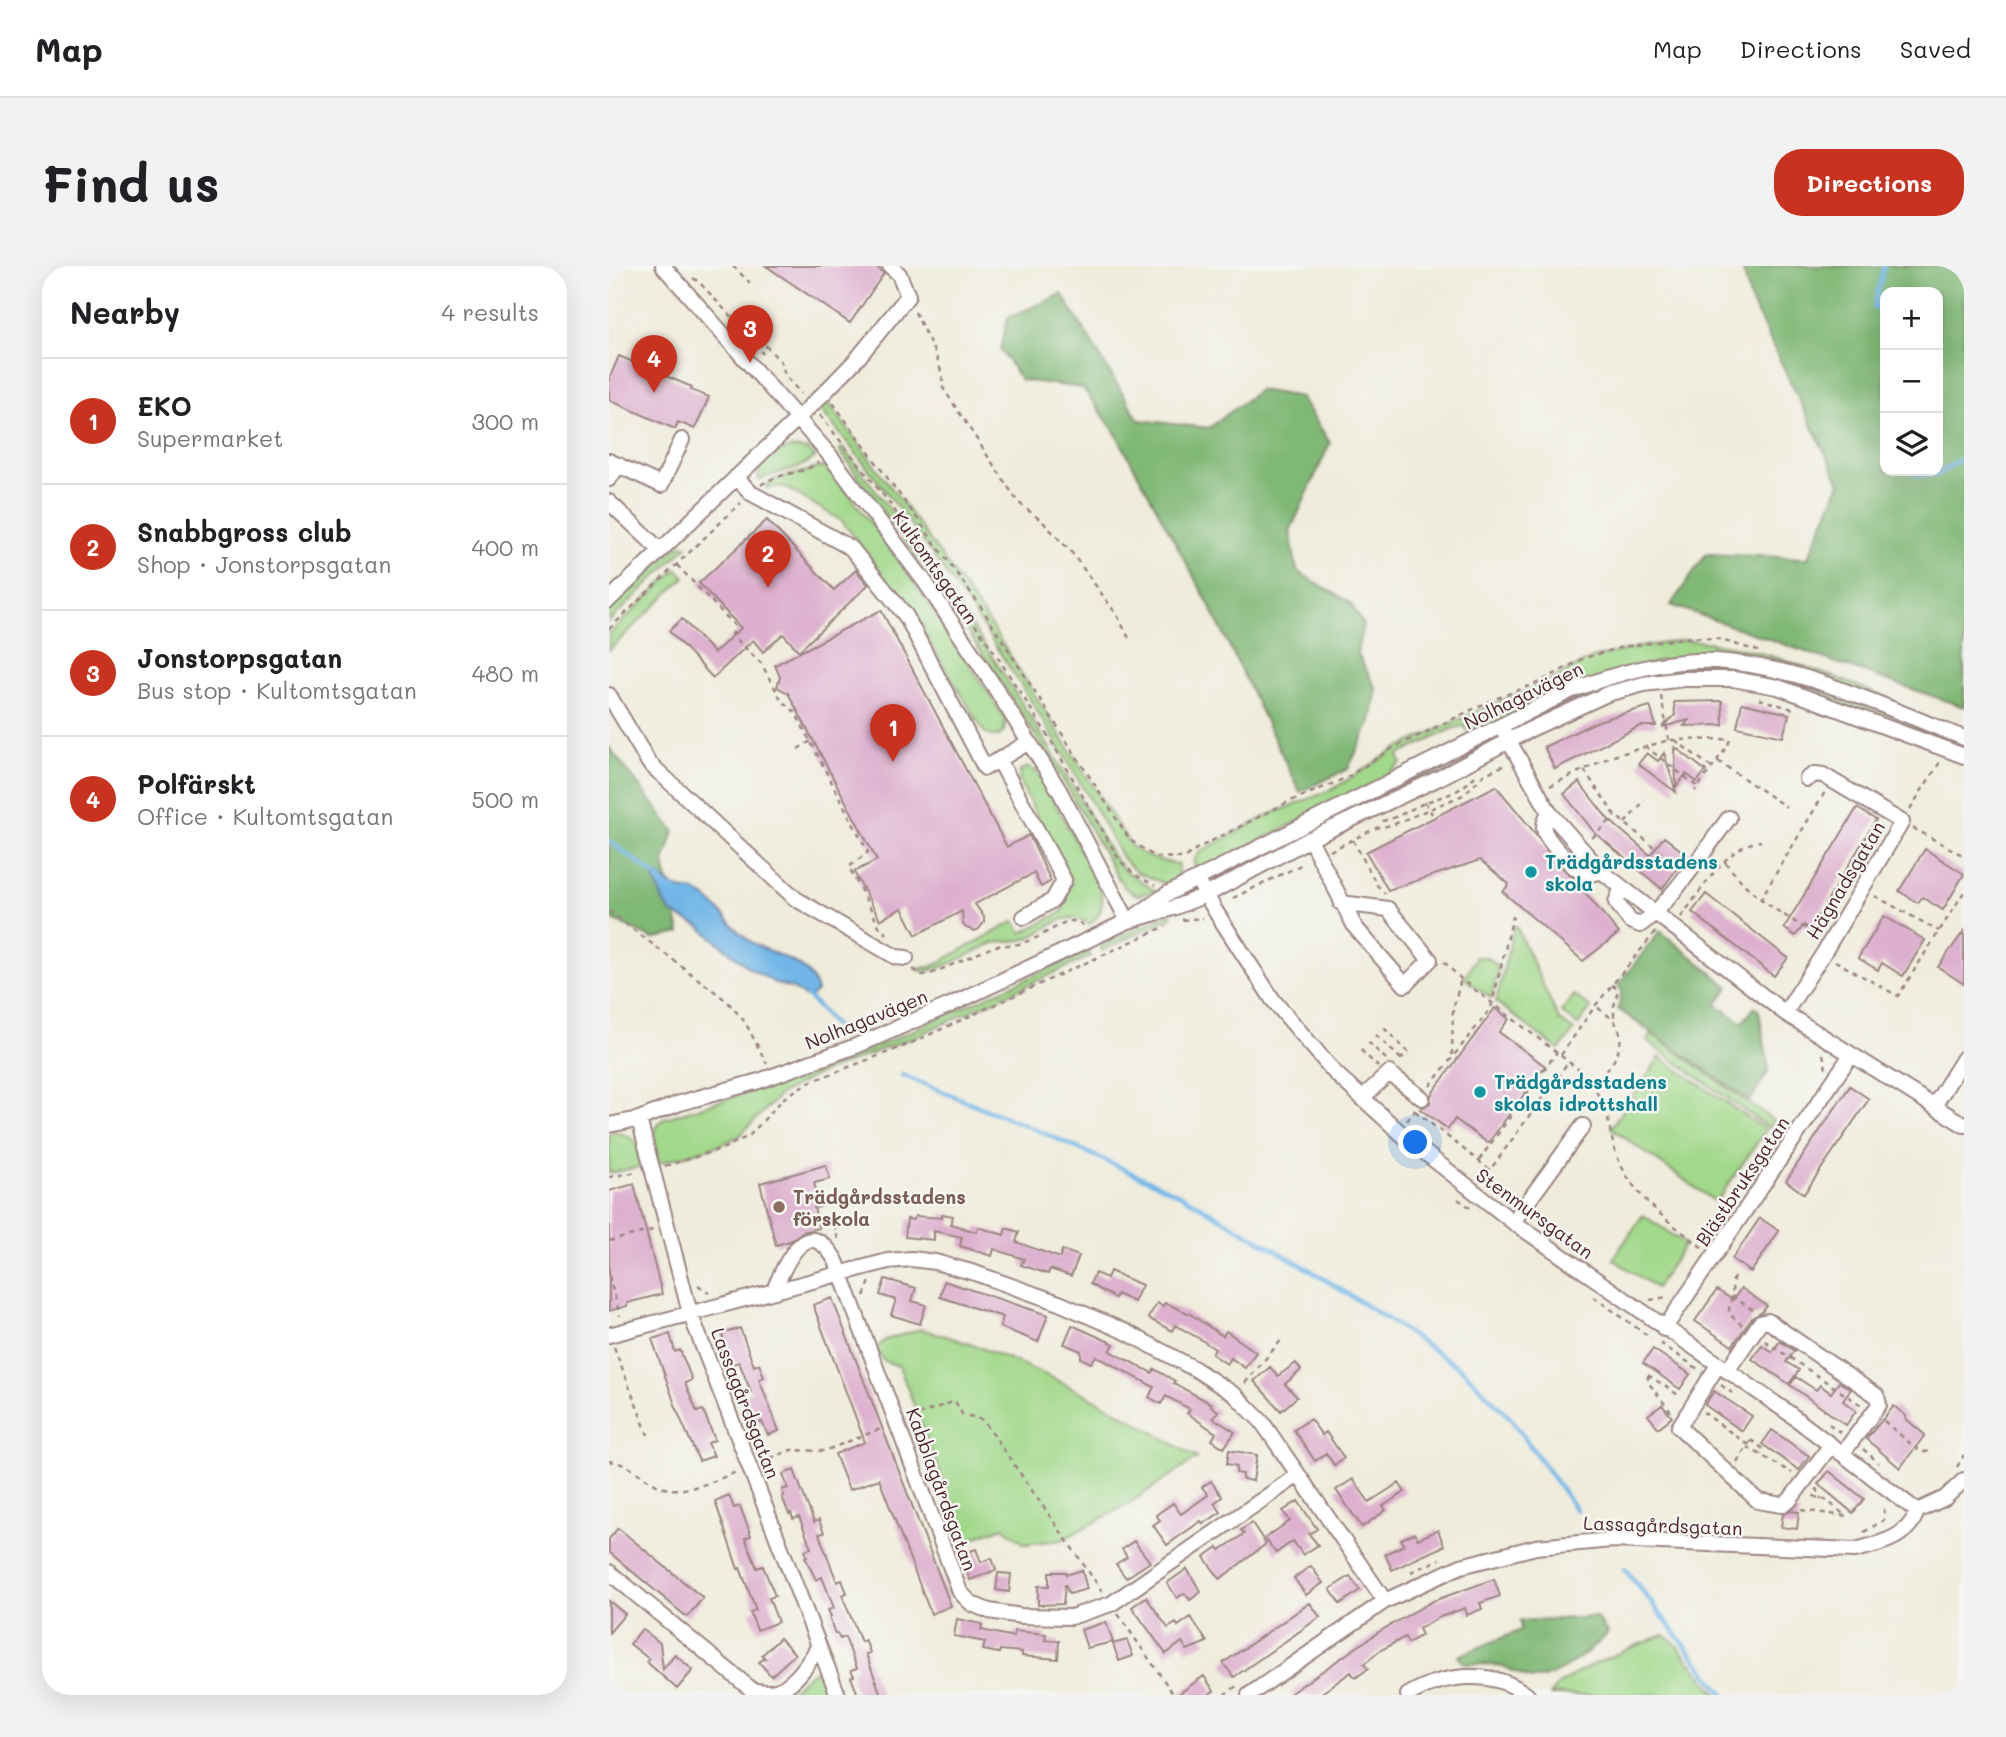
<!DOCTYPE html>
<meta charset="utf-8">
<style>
body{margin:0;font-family:Mali,sans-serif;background:#f2f2f2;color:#202124}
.controls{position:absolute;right:21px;top:21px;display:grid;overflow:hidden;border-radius:14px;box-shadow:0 7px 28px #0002}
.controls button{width:63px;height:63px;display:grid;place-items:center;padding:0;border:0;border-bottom:2px solid #e0e0e0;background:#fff;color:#202124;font:35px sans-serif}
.you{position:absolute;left:807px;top:877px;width:24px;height:24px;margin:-18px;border:5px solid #fff;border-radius:50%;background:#1a73e8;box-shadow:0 0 0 10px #1a73e833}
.badge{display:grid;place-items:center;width:46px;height:46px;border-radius:50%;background:#c8321e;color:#fff;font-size:23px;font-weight:700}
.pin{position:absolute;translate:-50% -58px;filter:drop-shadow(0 2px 4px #0008)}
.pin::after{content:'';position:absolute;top:37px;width:24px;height:21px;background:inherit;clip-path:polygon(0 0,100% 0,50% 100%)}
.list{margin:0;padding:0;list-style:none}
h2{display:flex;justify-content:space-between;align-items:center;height:91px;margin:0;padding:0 28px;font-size:30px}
h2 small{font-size:23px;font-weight:400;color:#757577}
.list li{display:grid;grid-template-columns:46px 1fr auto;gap:21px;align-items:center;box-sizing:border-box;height:126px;padding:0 28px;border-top:2px solid #e0e0e0}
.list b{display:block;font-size:26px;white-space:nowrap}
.list p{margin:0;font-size:23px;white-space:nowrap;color:#757577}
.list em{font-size:23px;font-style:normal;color:#757577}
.icon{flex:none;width:38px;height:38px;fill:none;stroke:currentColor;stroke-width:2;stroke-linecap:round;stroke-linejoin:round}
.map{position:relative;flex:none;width:1355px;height:1429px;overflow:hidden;border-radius:28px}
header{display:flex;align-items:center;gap:42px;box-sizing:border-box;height:98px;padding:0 35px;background:#fff;border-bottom:2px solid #e0e0e0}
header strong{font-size:33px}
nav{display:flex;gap:38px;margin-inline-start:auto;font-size:24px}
.intro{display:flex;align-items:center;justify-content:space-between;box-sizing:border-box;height:168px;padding:0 42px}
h1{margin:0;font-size:49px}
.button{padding:18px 32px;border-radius:28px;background:#c8321e;color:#fff;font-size:24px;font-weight:700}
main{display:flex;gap:42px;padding:0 42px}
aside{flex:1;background:#fff;border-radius:28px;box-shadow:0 7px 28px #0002}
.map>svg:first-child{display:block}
.green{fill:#a1d88a;stroke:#767c5a;stroke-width:2}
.forest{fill:#80b876;stroke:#656c50;stroke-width:2;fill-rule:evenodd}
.water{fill:#71b6e7;stroke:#5e6a89;stroke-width:2}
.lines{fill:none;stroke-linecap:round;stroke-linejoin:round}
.stream{stroke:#71b6e7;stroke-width:4.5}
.building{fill:#deb0cf}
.minor-casing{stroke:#9c8683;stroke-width:18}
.path{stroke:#9c8683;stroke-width:2.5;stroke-dasharray:5 5;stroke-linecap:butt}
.minor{stroke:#fff;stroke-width:14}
.culture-dot{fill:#0f9aa8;stroke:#f6f6f2;stroke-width:2.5}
.education-dot{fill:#8d6e63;stroke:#f6f6f2;stroke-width:2.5}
.labels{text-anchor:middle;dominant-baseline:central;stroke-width:5;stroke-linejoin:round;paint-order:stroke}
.street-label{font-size:19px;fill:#4a1f2b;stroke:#f6f6f2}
.culture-label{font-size:19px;font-weight:bold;fill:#0d838f;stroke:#f6f6f2;text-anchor:start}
.education-label{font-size:19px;font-weight:bold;fill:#785e54;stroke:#f6f6f2;text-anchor:start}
</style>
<header>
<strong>Map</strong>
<nav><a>Map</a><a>Directions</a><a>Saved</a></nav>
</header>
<div class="intro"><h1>Find us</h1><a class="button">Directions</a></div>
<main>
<aside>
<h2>Nearby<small>4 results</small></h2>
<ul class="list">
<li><span class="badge">1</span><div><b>EKO</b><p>Supermarket</p></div><em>300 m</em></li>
<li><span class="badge">2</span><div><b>Snabbgross club</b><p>Shop · Jonstorpsgatan</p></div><em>400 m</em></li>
<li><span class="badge">3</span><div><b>Jonstorpsgatan</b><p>Bus stop · Kultomtsgatan</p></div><em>480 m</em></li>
<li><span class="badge">4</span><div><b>Polfärskt</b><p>Office · Kultomtsgatan</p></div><em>500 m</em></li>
</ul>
</aside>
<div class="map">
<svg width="1355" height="1429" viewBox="0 0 1355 1429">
<rect width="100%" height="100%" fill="#f6f6f2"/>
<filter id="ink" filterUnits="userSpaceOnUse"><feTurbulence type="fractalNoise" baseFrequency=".0143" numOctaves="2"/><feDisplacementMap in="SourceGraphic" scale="14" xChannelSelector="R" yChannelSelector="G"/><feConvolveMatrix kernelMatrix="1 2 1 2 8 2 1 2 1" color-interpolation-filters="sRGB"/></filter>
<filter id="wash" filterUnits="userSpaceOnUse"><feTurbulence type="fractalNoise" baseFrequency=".00686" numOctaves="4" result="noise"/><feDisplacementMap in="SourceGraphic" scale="28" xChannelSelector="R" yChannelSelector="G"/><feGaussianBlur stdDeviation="1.57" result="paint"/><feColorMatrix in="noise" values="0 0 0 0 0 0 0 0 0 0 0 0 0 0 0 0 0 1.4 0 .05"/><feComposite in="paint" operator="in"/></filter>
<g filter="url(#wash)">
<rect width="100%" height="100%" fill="#efecdb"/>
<path class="green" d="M217,134L321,274L380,357L522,580C537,592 551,595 570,598L568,612L559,619L527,606L514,593C428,434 327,283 212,144Z
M185,182L199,184L206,191C191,205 169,204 151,214L149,212C149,195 169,183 185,182Z
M234,182C335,311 424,448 504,591L515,604L547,625L528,629L516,622L507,609C485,570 465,531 441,493C376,386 303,286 230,184Z
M213,201L220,203C284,283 341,368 397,454L395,465L390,470H382L375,466L307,353L233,255L174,220L157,222V219L167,213Z
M71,278L79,279L0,356V344Z
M68,303L76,311L0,384V368Z
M1076,374C1147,379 1216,408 1283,433L1286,441L1193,406L1051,394L862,470L855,460L845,462L789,489L792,497L775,513L589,605L585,599V594L592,585L660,549L724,523L789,482L889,436L935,418L983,392L1036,380Z
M1107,399L1190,415L1355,477V485L1186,421L1072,407L912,463L909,461L914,454L961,429L1042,404Z
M858,481L862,489L618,609L607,612V610Z
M419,501L429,506L489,616C496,631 495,647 481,658C453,642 442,663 417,673C407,676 395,674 385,677C366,684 327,710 310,704L307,702L322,701L406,655L413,667L453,646L462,616L410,515L411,505Z
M560,647L563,651L493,685L491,680Z
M905,660H907L950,754L965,765L950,784L887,736Z
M479,685L482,690L314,767L203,811L171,829L129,871L110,879L50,897C45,879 40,867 54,853L205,805L269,780Z
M867,691H878L890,702L882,732L857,714L856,711Z
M965,729L982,742L969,759L952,746Z
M1043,768L1165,855L1160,862L1038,775Z
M1051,791L1157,864L1107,936L1002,862Z
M6,866C28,870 31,881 36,900L0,907V867Z
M1034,949L1076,978L1047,1022L1004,993Z
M312,1063C411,1089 501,1139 588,1192L518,1239L453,1274L416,1278L394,1261L357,1275L290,1100L275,1095L266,1084L276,1074Z
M1055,1369L1064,1375L1109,1429H941C951,1408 1031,1378 1055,1369Z
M204,1405L212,1406L220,1429H176Z"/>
<path class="forest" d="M1133,0H1355V441L1062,339L1097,288L1199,292L1231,217L1142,35ZM1276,26H1329V205H1276Z
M453,28L530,154L600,162L650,124L692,131L721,177L681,265L688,305L741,337L754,358L748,387L768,424L762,455L739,503L691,526L602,342L506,166L474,122L412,114L391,83L399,52Z
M0,481L65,565L55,597L71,667L44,673L0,652Z
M1051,665L1120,721L1107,738L1133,757L1146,741L1150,745L1160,804L1141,835L1009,743L1013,725L1009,719Z
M987,1351L999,1367C986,1381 945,1415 925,1413C913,1412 905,1404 894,1401C882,1397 868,1398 855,1398L849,1390L912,1364L911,1355Z"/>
<path class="water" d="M48,608C54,613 63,620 71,623C78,625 84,623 91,628C110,639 120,659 138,673C162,692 199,690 208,725L201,732L193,729L185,723L168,718L140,702L90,660L62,647L54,635L45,612V609Z"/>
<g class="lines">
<path class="stream" d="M1275,0L1265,42L1276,43
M1329,124V130
M1304,205L1307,209L1330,208L1349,195L1355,193
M0,575L50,612
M197,728L226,760
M293,809L442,870L572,929L701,1004L778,1053L854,1104L903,1154L967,1244
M1016,1303L1115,1429"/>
</g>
<g id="blocks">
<path class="building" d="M157,0H266L275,7L241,57Z
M10,90L83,121L82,124L100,131L86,163L69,156L66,163L0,134V113Z
M158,254L225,324L247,304L259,319L190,385L174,368L154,386L144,374L104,412L60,365L73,353L105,387L132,362L90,317Z
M272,344L398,581L420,569L442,615L432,621L425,607L366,638L375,651V656L370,663L366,665L357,662L354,658L353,645L307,669L293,642L271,654L245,606L268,594L179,427L168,421L171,411L166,399Z
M1113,435L1114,459L1075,460L1080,454L1053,461L1066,449L1065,436Z
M1133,437L1180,448L1174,471L1128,461Z
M1041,440L1047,460H1031L946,503L935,481L989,455Z
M1066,481L1097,505L1088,516L1077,508L1067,521Z
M1038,487L1049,495L1055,487L1067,526L1029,498Z
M970,516L999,553L1041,589L1055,571L1078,589L1053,623L986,567L955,528Z
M887,520L926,567L941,589L963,611L1010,667L974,695L894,626L900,618L871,594L779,624L757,586Z
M1248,542L1267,554L1201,663L1195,659L1186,670L1175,662Z
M1316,583L1355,608L1334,644L1313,631L1309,637L1290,625Z
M1097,628L1179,692L1165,710L1083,646Z
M1275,650L1316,674L1294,710L1273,697L1269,704L1249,692Z
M1355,665V718L1329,701Z
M886,742L900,753L890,766L936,800L879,877L846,853L839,863L811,843L821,837L822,829Z
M1241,820L1260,833L1195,928L1177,915Z
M217,899L221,913L205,917L211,941L205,942L210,962L193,966L181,975L167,979L151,917Z
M25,918L53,1028L18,1037V1040L0,1045V925Z
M333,948L344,950L342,958L367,966L369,961L395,969L397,962L410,966L407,976L451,992L453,984L470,990L462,1010L441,1003L439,1008L412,999L415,993L385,983L383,990L351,980L353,971L325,965V974L296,971L298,953L305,954L306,950L333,952Z
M1151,952L1170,965L1142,1006L1123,993Z
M501,1005L533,1019L525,1036L508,1028L506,1032L481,1018L486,1007L498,1012Z
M276,1013L307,1022L303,1035L317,1039L311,1058L282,1049L287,1034L271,1029Z
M335,1015L439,1049L429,1076L391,1061L394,1051L331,1031Z
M1132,1022L1158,1040L1153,1046L1143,1052L1123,1080L1086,1055L1108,1024L1124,1034Z
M223,1032L342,1340L322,1348L270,1213L240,1224L226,1188L256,1176L204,1039Z
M548,1037L554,1040L556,1037L581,1048L614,1070L617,1065L647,1086L636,1102L622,1092L618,1098L603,1088L606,1083L591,1073L566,1059L563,1065L539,1052Z
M463,1059L505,1078L501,1085L543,1107L545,1103L566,1115L564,1117L603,1138L602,1140L609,1145L604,1152L626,1166L615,1182L603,1174L607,1167L578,1147L581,1143L557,1130L552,1138L540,1131L545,1121L487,1090L482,1097L472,1092V1085L455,1078Z
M131,1062L145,1100L150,1098L155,1111L150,1113L170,1165L159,1169L153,1156L147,1158L145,1152H143L136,1128L142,1126L130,1096L124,1098L113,1076L115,1075L113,1068Z
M61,1068L66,1086L71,1084L83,1114L76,1117L88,1146L94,1144L106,1174L99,1177L105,1190L90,1195L69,1147L43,1073Z
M1171,1075L1185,1085L1177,1096L1190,1104L1180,1118L1143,1093L1153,1079L1163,1086Z
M1044,1083L1081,1108L1071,1123L1034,1097Z
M687,1097L692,1104L676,1118L688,1131L672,1145L645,1115L661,1101L669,1110Z
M1187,1111L1207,1124L1211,1119L1222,1127L1230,1116L1242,1123L1234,1135L1247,1145L1237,1159L1181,1119Z
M1105,1125L1143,1150L1133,1165L1096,1139Z
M1053,1139L1063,1151L1049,1162L1039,1149Z
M1285,1140L1297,1150L1296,1152L1316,1169L1291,1202L1257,1173Z
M701,1153L713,1169L717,1166L735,1192L725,1199L717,1187L706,1195L685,1164Z
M1163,1164L1200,1190L1190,1204L1153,1178Z
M620,1184L648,1189L644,1215L633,1213L634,1208L627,1207L628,1200L618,1198Z
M185,1204L205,1256L210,1254L215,1267L210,1268L228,1316L233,1314L238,1327L233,1329L252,1376L256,1374L259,1381L261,1387L257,1388L272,1429H249L242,1411L245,1410L242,1404L248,1402L242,1387L236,1371L231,1373L228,1367L226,1368L220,1351L222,1350L219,1344L225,1342L213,1311L207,1314L196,1291L198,1290L196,1284L202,1282L196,1266L190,1251L184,1253L182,1247L180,1248L173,1231L175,1230L173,1224L179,1222L174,1208Z
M1220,1205L1255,1233L1244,1247L1209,1218Z
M744,1213L760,1236L790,1217L796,1226L774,1240L777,1244L753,1261L727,1224Z
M602,1215L613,1231L605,1237L612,1246L594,1258L592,1255L558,1279L544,1259L551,1254L547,1249L564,1237L572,1248L599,1229L593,1221Z
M120,1229L125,1242L131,1240L142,1270L136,1272L148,1302L154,1300L166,1330L160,1332L169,1356L148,1364L141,1346L147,1344L131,1302L129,1303L106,1235Z
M689,1235L708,1263L700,1268L709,1279L694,1289L684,1275L667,1287L656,1272L681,1255L674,1245Z
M1182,1245L1190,1246L1188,1263L1172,1261L1174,1248Z
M643,1257L657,1278L611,1313L595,1291L609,1281L611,1284L635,1268L632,1264Z
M9,1262L94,1332L78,1351L0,1286V1273Z
M829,1264L835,1280L783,1304L776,1288L795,1279L792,1273L806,1267L809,1273Z
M525,1275L541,1296L517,1312L507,1298L518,1291L513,1283Z
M367,1283L372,1296L383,1292L387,1304L361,1314L351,1289Z
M702,1300L714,1317L697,1329L685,1312Z
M578,1303L592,1326L581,1334L576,1327L568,1332L558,1317Z
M473,1304L478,1323L460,1328L456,1318L454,1338L429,1339V1320H440V1306H457V1309Z
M389,1307L402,1308L400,1326L387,1324Z
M741,1310L751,1324L731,1338L721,1323Z
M885,1313L891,1330L871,1337L873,1343L858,1349L856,1342L831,1351L810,1363L813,1369L799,1377L796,1371L772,1384L755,1398L759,1403L746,1412L742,1406L710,1429H679L771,1365L824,1335Z
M537,1331L559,1362L567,1357L569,1360L582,1351L598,1376L578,1384L573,1376L557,1388L523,1341Z
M0,1335L16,1348L0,1367Z
M701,1337L711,1351L625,1411L614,1397Z
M348,1353L373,1358L372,1364L405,1371V1365L437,1368L436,1374L450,1375L449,1393L413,1390V1386L391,1384L390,1387L374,1384L376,1376L345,1370Z
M497,1356L504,1376L478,1382L472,1364Z
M33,1363L51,1377L54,1403L66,1389L84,1404L68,1423L38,1396L40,1393L21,1378Z
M171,1372L186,1388L162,1410L150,1396L156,1392L153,1389Z
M518,1374L524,1390L510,1395L504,1378Z
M595,1410L605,1425L599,1429H568Z"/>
</g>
</g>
<g filter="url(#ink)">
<use href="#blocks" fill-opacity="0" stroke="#9c8683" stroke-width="2"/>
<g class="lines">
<g class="minor-casing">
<path id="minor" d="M54,0L219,187L316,316L385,420L450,524L519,655
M0,195L52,219L73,174
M127,211L142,227L242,282L297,350L376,502L420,476
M0,213L10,199
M0,236L50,283
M0,334L216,126L248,93L299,30L290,8L281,0
M0,429L40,497L187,633L287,691L297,692
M896,468L940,546L992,605L1176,747L1355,859
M390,494L455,614L444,634L415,651
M940,546C937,552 933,560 936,567C941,577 965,604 975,607C981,609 987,607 992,605
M701,573L746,661L796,719L821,694L779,643L732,637
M588,613L607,646L664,734L726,807L796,871L904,956L1177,1145L1308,1245
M1013,621L1007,636L1021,655L1031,659C1061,638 1097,582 1120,552
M528,649L558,628L961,425C1007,407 1056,393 1106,395C1193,400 1275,441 1355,472
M1176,747L1214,688L1293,556L1214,509L1206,508L1198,513
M753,832L780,807L813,832
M1325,840L1355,792
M30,853L81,1047L229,1429
M0,859L30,853L71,837L150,815L247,780L341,739L519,655L564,642L597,629L701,573L832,511L922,463L998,428L1035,418L1074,413H1124L1169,421L1355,490
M904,956L974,860
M165,1024C177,996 198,945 227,995L351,1326L363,1338L380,1345L412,1350L462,1351L502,1338L689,1209
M1055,1063L1242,789
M0,1069L279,995L303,993L326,996L366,1007L450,1037L517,1066L586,1103L626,1129L653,1156L776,1335
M1109,1099L1070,1161L1149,1235L1173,1239L1180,1235L1222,1179
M1118,1105L1151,1057L1159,1055L1268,1130L1270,1139L1233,1188
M0,1306L143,1424C148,1425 154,1426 160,1426C181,1426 200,1397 209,1381
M640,1429L776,1335L852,1300L927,1281L1003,1274L1246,1284C1270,1278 1300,1272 1308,1245L1336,1232L1355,1214
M799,1429C834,1408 884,1402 918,1429"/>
</g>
<path class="path" d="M124,0L141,17
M84,12L90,16L144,74L157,80L172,96L176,109L192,128
M306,46C316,69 334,96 334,122L409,236L434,256L463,287L508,349L522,376
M146,77L154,88
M224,137L370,338L521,574L546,591L575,592L587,583L677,537L737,512L784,482L883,434L931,416L975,392L1014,381L1083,371L1109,373L1149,385
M211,149L282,239L386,387L441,473L511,595L526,609L546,619
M152,219C170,206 193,209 210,196
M68,299L126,360L123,369L152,397L173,435L186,446L259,586L240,601L271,662L278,668
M0,363L132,237
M1052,430L1060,474
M1150,433L1184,443
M1066,474L1102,501
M1036,480L1089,521
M189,483L202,475
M1109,495L1177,541
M975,504L1006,549L1069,601
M941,520L1001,491L1060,474L1121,473L1119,479L1086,525
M816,536L823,548
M1301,543L1331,496
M773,555C788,552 800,544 813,538C838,527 844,532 866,510
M1016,557L1036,534
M1304,562L1355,590
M983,572L1006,550
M744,574L768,619L776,628
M721,585L767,562L783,559L854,529L876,508L898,498
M1116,596C1145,633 1168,645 1208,669
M1266,630L1330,665
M624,632L696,597
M1151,634L1216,526
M0,645L118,735L136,756L158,798
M1072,651C1093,624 1117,579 1152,575
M573,654L594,652
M1226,695L1289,730L1355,626
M835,696L852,713L969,803C981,816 993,831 998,849C1002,867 1004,884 1013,901C1030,935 1064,959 1094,982
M304,703L313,709L322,708L386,680L411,678L427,672L458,655H468L475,660
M1003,719L1009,724L1005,740V754
M775,762L799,786L792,793L786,794
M767,769L792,793
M759,776L777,793
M752,784L769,801
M1214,788L1217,802
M843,789L844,743L852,713
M952,789L986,740L1048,664
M984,819C999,806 1023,777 1005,755C1000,749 992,745 987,740
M821,820L882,742L904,650
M806,845L881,904L960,795
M798,855L806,844
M870,894L948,786
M56,900L115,882L140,870L175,832L198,817L298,779L557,660
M0,911L29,906
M849,933L863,943
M223,949L229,973
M0,975L44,964
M0,1010L11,1050
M1125,1011C1122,1018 1124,1022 1123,1029C1120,1048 1115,1044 1133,1059
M89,1019L100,1027
M255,1030L262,1013
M1123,1030L1144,1044
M985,1031L1042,1072
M1041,1034L1058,1031
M1156,1075L1252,1139
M1051,1077L1089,1103
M5,1081L39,1169
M1039,1109L1071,1130
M1039,1109V1116L1062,1146
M636,1117L674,1072
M1112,1119L1123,1127
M1094,1146L1139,1179
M300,1152L346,1135L353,1148L374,1154L493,1325
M1275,1155L1309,1184L1316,1186L1322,1185
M1220,1158L1232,1167
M1142,1174L1153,1182L1152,1189
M1138,1181L1183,1207
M1254,1183L1270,1197
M0,1195C20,1198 28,1207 44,1217C70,1233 104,1215 130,1205
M152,1196L182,1184L215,1185L274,1162
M1128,1196L1144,1171
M1348,1201L1355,1189
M1207,1222L1212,1233
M1192,1244L1237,1250L1216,1233H1210L1202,1228
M1255,1266L1275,1254V1239
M802,1306L831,1293
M509,1348L565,1429
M615,1429L629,1419"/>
<use href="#minor" class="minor"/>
</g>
</g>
<g class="culture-dot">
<circle cx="922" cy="606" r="7"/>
<circle cx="871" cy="826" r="7"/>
</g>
<circle class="education-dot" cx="170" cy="941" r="7"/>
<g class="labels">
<g class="street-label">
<text transform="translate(327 301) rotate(55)">Kultomtsgatan</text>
<text transform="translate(914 429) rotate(-26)">Nolhagavägen</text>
<text transform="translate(1236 614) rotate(-59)">Hägnadsgatan</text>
<text transform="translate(257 753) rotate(-22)">Nolhagavägen</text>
<text transform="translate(1133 915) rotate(-56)">Blästbruksgatan</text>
<text transform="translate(926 947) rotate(36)">Stenmursgatan</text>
<text transform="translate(137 1137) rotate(69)">Lassagårdsgatan</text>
<text transform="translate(333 1223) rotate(70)">Kabblagårdsgatan</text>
<text transform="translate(1054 1259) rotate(2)">Lassagårdsgatan</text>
</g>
<g class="culture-label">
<text x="936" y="595">Trädgårdsstadens<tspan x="936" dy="22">skola</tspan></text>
<text x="885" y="815">Trädgårdsstadens<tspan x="885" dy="22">skolas idrottshall</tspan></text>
</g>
<g class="education-label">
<text x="184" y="930">Trädgårdsstadens<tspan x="184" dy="22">förskola</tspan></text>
</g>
</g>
</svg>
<div class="controls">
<button>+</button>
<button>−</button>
<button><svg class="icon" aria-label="layers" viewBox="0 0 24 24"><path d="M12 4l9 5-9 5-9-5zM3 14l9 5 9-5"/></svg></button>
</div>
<div class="you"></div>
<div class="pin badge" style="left:284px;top:496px">1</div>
<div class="pin badge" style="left:159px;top:322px">2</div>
<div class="pin badge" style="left:141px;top:97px">3</div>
<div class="pin badge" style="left:45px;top:127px">4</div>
</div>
</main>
